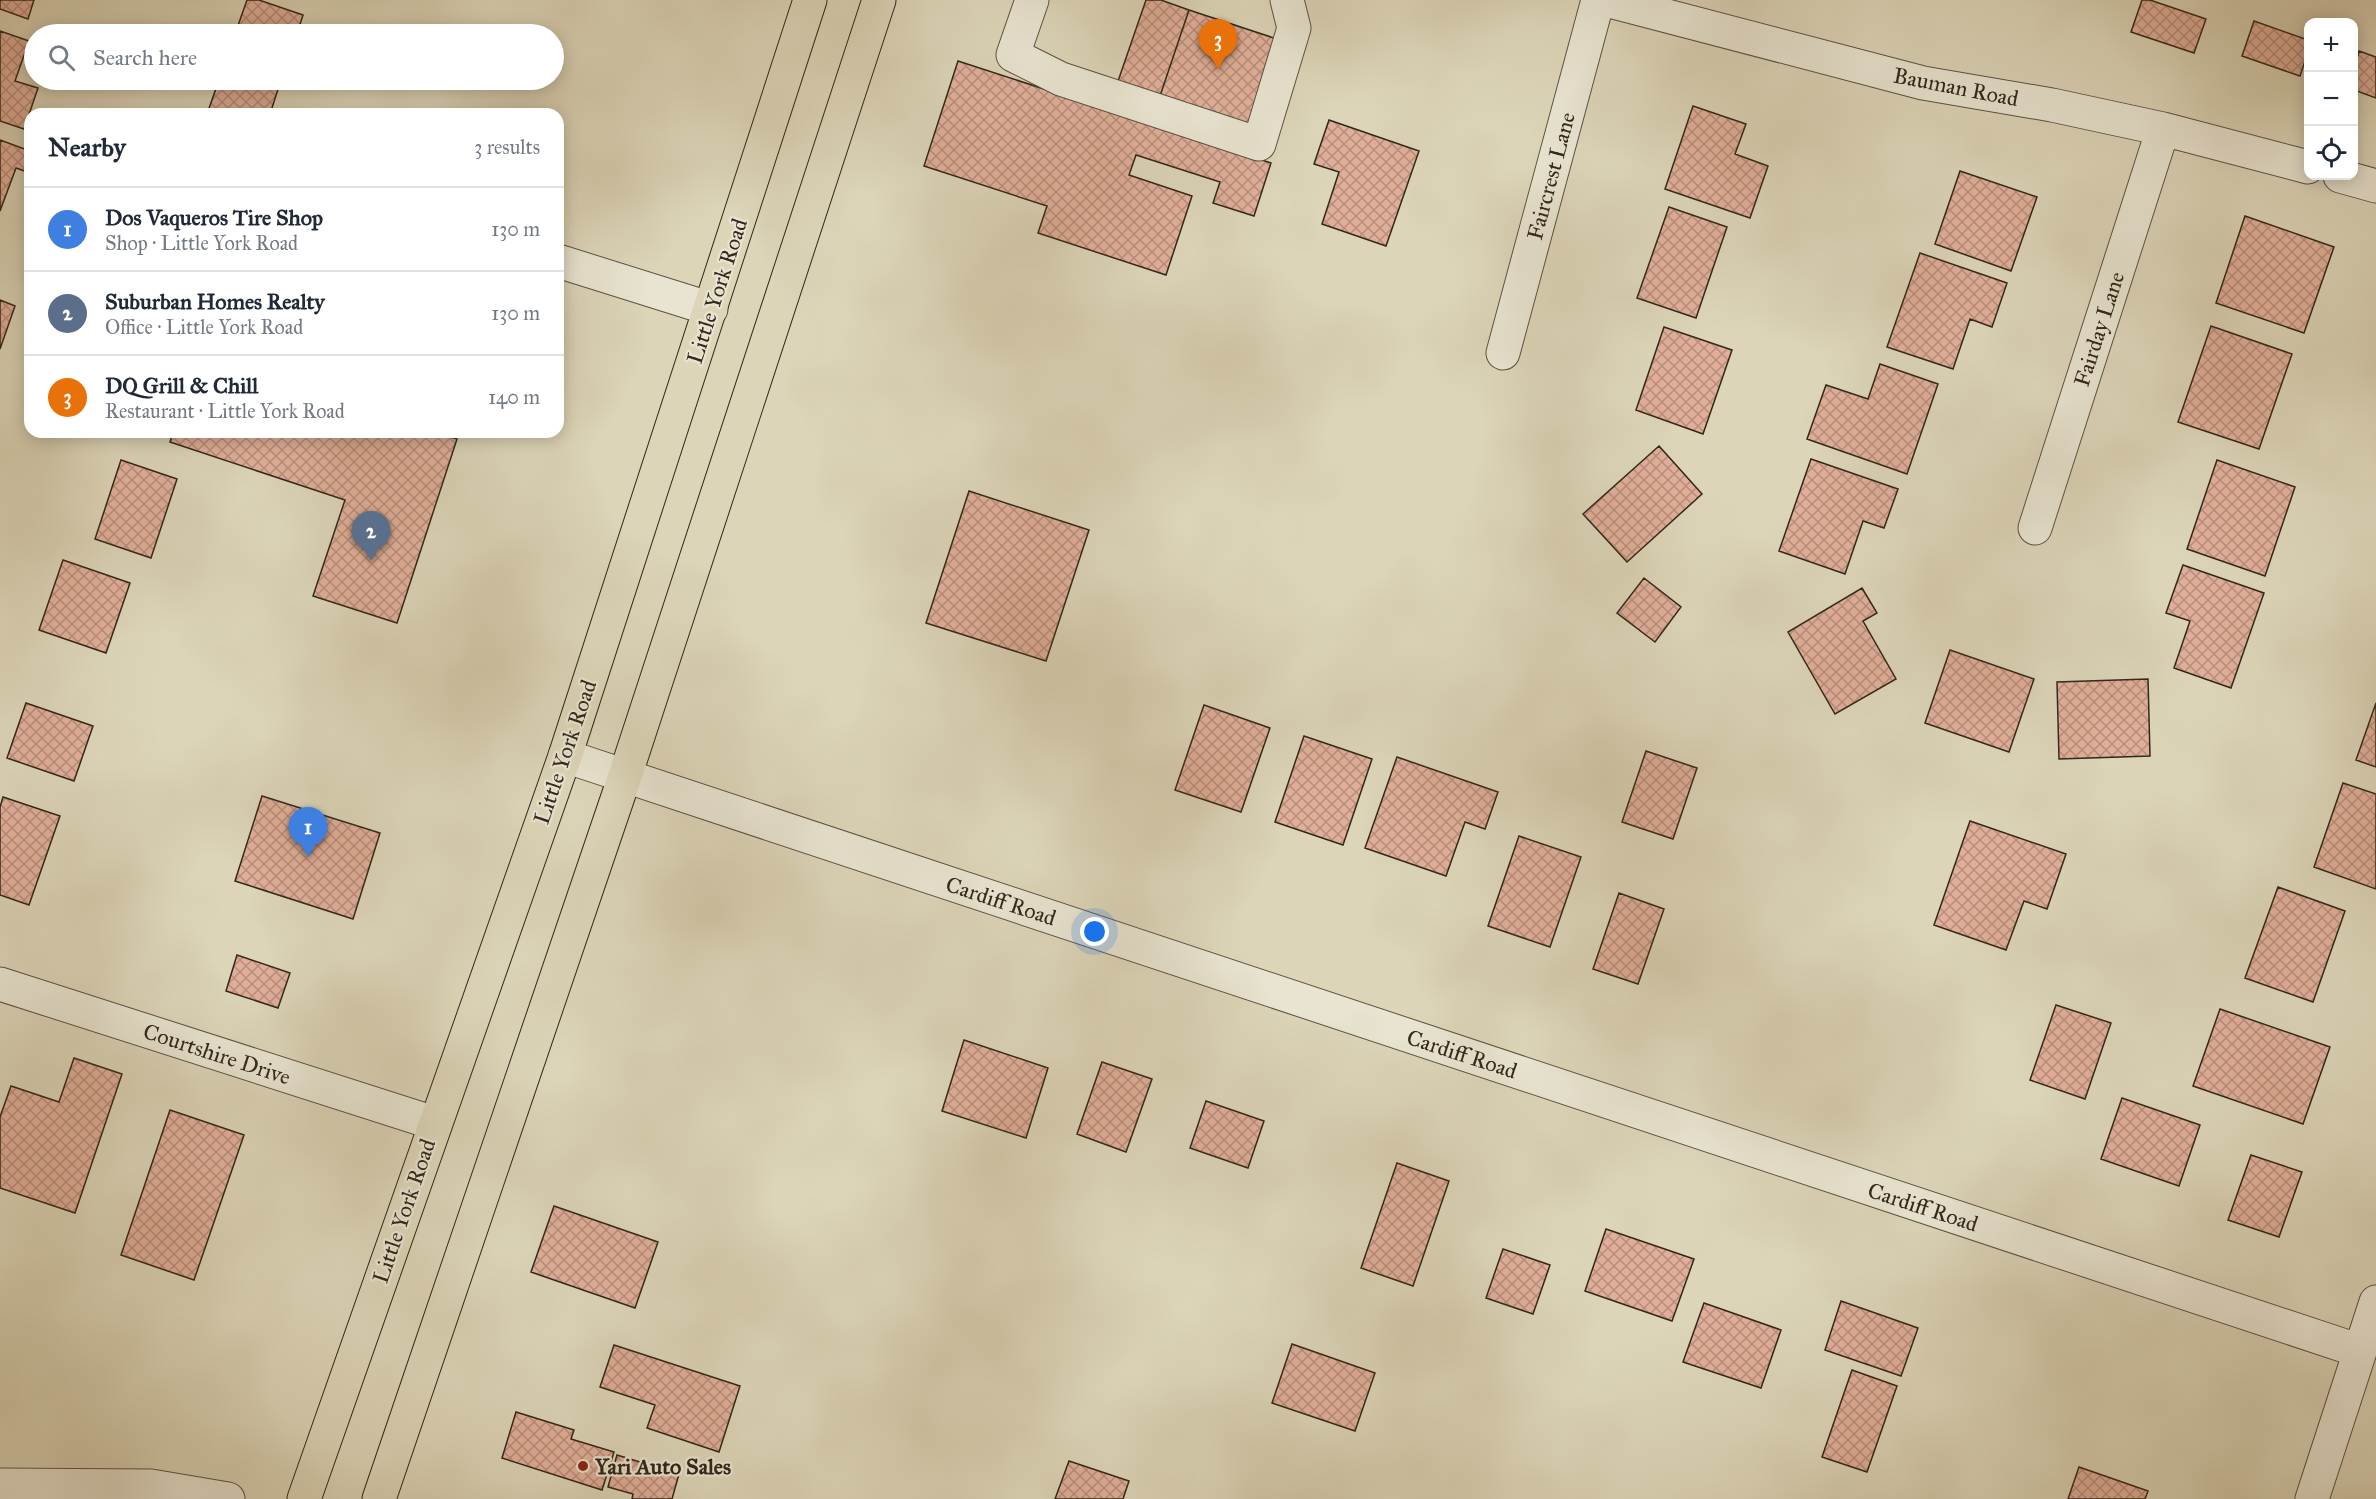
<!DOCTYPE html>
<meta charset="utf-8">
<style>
body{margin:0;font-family:"IM FELL Great Primer",serif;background:#f2f2f3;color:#1f2937}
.controls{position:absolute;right:18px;top:18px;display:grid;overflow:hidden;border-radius:12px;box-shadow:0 3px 15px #0003}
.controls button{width:54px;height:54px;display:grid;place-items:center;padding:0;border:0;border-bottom:2px solid #e0e1e3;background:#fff;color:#1f2937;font:30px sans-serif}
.you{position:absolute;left:1095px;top:932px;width:21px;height:21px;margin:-15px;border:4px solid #fff;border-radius:50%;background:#1a73e8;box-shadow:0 0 0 9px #1a73e833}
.badge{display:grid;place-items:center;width:39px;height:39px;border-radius:50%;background:#0b8043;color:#fff;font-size:20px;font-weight:700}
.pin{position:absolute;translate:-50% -50px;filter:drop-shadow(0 2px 3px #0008)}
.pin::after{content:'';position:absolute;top:32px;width:21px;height:18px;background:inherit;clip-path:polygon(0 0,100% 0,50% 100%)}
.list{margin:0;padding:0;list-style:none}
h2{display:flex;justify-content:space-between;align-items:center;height:78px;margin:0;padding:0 24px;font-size:26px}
h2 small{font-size:20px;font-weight:400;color:#747a83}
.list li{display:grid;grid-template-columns:39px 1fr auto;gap:18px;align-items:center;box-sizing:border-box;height:84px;padding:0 24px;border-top:2px solid #e0e1e3}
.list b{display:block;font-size:22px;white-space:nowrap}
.list p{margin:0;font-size:20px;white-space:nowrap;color:#747a83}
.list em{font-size:20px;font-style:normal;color:#747a83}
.icon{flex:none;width:33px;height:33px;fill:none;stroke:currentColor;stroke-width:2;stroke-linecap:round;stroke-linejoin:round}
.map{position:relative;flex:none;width:2376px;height:1499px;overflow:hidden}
.search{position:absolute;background:#fff;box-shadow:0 3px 15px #0003;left:24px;top:24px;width:540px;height:66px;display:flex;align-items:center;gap:15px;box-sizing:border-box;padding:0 21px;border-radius:33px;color:#747a83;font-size:22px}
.panel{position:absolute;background:#fff;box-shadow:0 3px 15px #0003;left:24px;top:108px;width:540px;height:330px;border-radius:18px}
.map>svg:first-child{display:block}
.building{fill:url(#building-cross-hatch);stroke:#31271a;stroke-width:1.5}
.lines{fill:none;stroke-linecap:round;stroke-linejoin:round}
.minor-casing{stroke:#5c5242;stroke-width:35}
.major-casing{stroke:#31271a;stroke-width:35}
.minor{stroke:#e8e4d1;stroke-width:33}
.major{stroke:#dcd5b8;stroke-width:33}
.poi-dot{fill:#8f2418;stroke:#e8e4d1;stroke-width:2}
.labels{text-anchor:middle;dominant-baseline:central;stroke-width:4.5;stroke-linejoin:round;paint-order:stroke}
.street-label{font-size:22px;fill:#31271a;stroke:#e8e4d1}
.poi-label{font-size:22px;font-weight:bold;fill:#31271a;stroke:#e8e4d1;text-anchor:start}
</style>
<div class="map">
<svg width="2376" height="1499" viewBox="0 0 2376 1499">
<defs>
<pattern id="building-cross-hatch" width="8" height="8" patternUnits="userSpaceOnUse" patternTransform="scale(1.5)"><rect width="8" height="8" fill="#e1af99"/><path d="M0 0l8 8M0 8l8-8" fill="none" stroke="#b78e7c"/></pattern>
</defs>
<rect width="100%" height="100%" fill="#dcd5b8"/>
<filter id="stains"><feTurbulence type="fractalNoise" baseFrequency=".00333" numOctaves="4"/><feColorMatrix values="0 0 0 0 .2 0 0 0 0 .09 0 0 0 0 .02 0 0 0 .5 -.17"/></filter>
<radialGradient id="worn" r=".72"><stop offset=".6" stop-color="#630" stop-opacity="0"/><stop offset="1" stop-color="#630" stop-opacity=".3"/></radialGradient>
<path class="building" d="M0,0H34L28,19L0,9Z
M247,0H259L303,15L297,34H235Z
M1146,0H1161L1189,10L1159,99L1117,84Z
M2142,0H2150L2206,19L2194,53L2131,32Z
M1189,10L1277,39L1247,128L1159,99Z
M2254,21L2308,40V52L2300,76L2242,56Z
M0,31L29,41L15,81L38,88L24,129L0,121Z
M2359,51L2376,57V98L2354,90V69Z
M958,61L1271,163L1254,216L1213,203L1220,182L1136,155L1129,175L1192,196L1166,275L1038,233L1047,206L924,166Z
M219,80H281L270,114H207Z
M1693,106L1746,124L1735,154L1768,166L1750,218L1665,189Z
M1329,120L1419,151L1386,246L1322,224L1339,172L1314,164Z
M0,140L30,151V173L16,168L0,211Z
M1960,171L2037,197L2011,271L1935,244Z
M1669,207L1727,227L1696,318L1637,298Z
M2245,216L2334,247L2304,333L2216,303Z
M1920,253L2007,283L1992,327L1970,319L1953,369L1887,347Z
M0,300L15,306L0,349Z
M2211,326L2292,354L2259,449L2178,422Z
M1664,327L1732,350L1703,434L1636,410Z
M1880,364L1938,384L1907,474L1807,439L1826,385L1868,399Z
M173,432H434L457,439L397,623L313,596L345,500L170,442Z
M1659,446L1702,494L1627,562L1583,514Z
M1811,459L1898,489L1884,528L1863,521L1845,574L1779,551Z
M121,460L177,479L151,558L95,539Z
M2217,460L2295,487L2265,576L2187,549Z
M969,491L1089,530L1046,661L926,623Z
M63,560L130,583L106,653L39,630Z
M2183,565L2264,593L2231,688L2174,668L2190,621L2166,613Z
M1644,578L1681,607L1655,642L1617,613Z
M1862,588L1877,613L1863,621L1896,679L1835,714L1788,632Z
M1950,650L2034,679L2009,752L1925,723Z
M2148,679L2150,756L2059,759L2057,682Z
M26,703L93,726L74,781L7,758Z
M2376,703V767L2356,760Z
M1204,705L1270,728L1241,812L1175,790Z
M1304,736L1372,759L1343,845L1275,822Z
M1646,751L1697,768L1673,839L1622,822Z
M1397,757L1498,792L1485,829L1465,822L1446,876L1365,848Z
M2343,783L2376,794V889L2314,867Z
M262,796L380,833L353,919L235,881Z
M3,797L60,816L29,905L0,895V807Z
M1970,821L2066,854L2047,909L2024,901L2006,950L1934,925Z
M1519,836L1581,857L1550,947L1488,926Z
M2278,887L2345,911L2313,1002L2245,978Z
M1619,893L1664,909L1638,984L1593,969Z
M237,955L290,973L278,1008L226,991Z
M2056,1005L2111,1023L2085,1099L2030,1080Z
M2220,1009L2330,1047L2303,1124L2193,1086Z
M964,1040L1048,1068L1026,1138L942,1111Z
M74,1058L122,1074L75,1213L0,1188V1117L11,1086L59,1102Z
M1102,1062L1152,1079L1126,1152L1077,1134Z
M2122,1098L2200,1125L2179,1186L2101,1159Z
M1206,1101L1264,1121L1248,1168L1190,1148Z
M170,1110L244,1135L194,1280L121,1255Z
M2251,1155L2302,1172L2279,1237L2228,1220Z
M1397,1163L1449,1181L1413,1286L1361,1268Z
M554,1206L658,1242L635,1308L531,1272Z
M1606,1229L1694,1259L1672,1321L1585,1291Z
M1503,1249L1550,1265L1533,1314L1486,1298Z
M1841,1301L1918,1328L1901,1376L1825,1350Z
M1704,1303L1781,1330L1761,1388L1683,1362Z
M1292,1344L1375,1373L1355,1431L1272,1403Z
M614,1345L740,1386L719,1452L647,1428L655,1405L600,1387Z
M1852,1370L1897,1386L1867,1472L1822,1457Z
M516,1412L574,1430L571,1439L614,1452L602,1490L502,1458Z
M617,1455L679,1474L672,1499H632L633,1494L608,1487Z
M1069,1461L1129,1481L1123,1499H1055Z
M2079,1467L2148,1491L2145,1499H2068Z"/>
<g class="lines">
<g class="minor-casing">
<path id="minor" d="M1032,0L1013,55L1061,79L1259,144L1294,28L1287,0
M1606,0L1923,83L2052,105L2163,129L2308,167
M2340,176L2376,186
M558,261L711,309
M1503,353L1598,0
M2035,528L2163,129
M565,756L2360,1351
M0,984L434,1123
M0,1485L151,1486L228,1499
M2312,1499L2376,1302"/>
</g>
<g class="major-casing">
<path id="major" d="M304,1499L565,756L810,0
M379,1499L625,776L879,0"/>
</g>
<use href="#minor" class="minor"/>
<use href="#major" class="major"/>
</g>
<circle class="poi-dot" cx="583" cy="1466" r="6"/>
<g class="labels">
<g class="street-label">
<text transform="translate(1956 87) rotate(11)">Bauman Road</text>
<text transform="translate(1551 176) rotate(-75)">Faircrest Lane</text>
<text transform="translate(717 291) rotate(-72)">Little York Road</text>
<text transform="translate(2099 329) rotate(-72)">Fairday Lane</text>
<text transform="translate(565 752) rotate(-71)">Little York Road</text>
<text transform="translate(1001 901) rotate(18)">Cardiff Road</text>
<text transform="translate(217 1054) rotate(18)">Courtshire Drive</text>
<text transform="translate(1462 1054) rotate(18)">Cardiff Road</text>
<text transform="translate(1923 1207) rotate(18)">Cardiff Road</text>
<text transform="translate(404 1211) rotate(-71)">Little York Road</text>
</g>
<g class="poi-label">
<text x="595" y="1466">Yari Auto Sales</text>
</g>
</g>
<rect width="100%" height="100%" filter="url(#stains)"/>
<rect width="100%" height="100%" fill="url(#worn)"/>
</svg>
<div class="controls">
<button>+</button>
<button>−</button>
<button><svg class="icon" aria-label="locate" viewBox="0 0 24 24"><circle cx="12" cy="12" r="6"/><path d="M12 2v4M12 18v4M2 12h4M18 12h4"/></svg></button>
</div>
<div class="you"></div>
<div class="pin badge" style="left:308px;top:857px;background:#3f7fe0">1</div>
<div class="pin badge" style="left:371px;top:561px;background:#5c6f8a">2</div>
<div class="pin badge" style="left:1218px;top:69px;background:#e8710a">3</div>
<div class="search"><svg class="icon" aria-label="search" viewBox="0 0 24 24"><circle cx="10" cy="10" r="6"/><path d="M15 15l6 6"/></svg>Search here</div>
<section class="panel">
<h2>Nearby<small>3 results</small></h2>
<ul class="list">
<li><span class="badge" style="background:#3f7fe0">1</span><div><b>Dos Vaqueros Tire Shop</b><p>Shop · Little York Road</p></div><em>130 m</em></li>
<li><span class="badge" style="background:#5c6f8a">2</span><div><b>Suburban Homes Realty</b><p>Office · Little York Road</p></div><em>130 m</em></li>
<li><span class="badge" style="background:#e8710a">3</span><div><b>DQ Grill &amp; Chill</b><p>Restaurant · Little York Road</p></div><em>140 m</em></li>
</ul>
</section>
</div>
